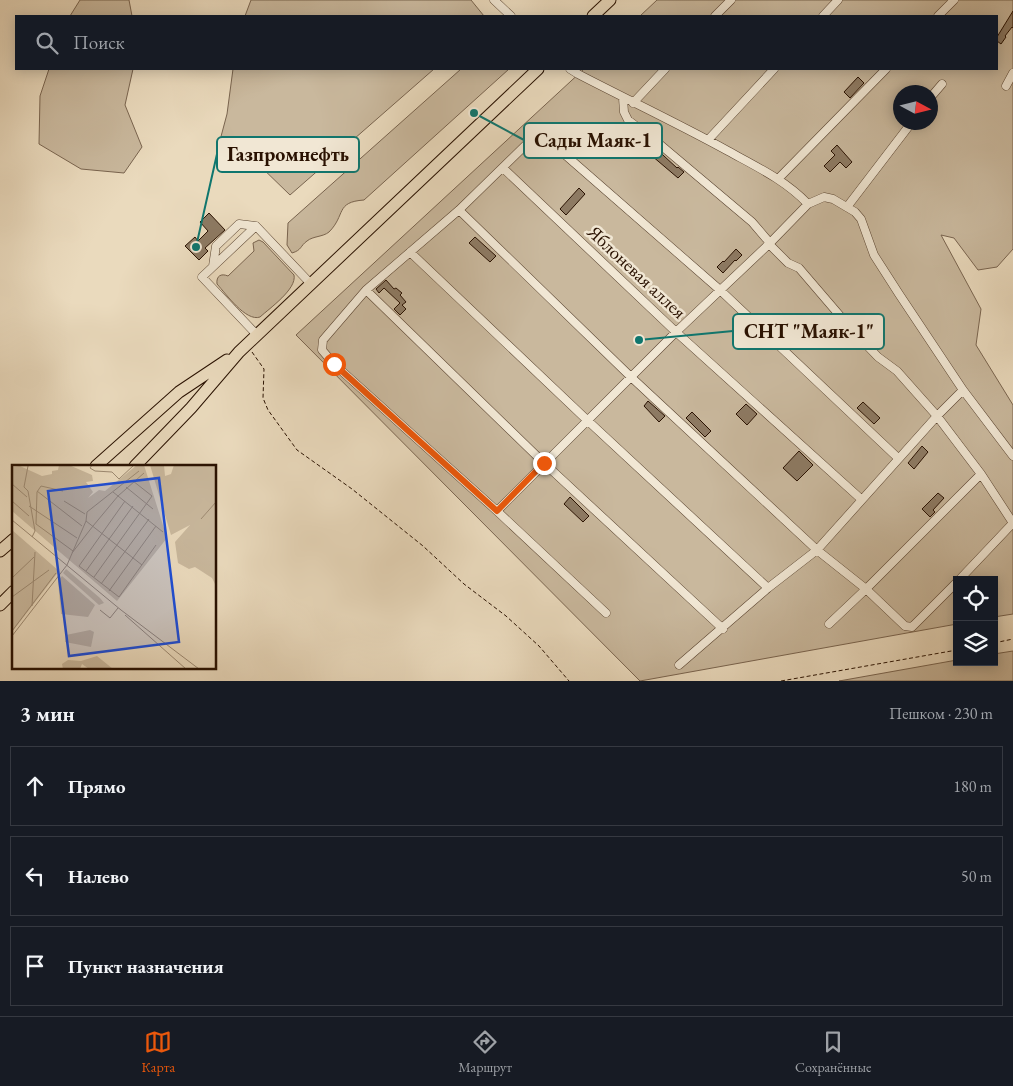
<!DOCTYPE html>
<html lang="ru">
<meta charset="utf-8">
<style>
body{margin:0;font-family:"EB Garamond",serif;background:#20242c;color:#f1f3f6}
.controls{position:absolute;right:15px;bottom:15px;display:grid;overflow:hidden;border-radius:0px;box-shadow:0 2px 12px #0003}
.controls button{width:45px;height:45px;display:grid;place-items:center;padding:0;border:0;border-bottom:1px solid #363941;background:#171b24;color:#f1f3f6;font:25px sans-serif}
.compass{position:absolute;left:893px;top:85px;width:45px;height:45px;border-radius:50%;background:#171b24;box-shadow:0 2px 12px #0003;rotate:97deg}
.stop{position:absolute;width:15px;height:15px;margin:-11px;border:4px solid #ea580c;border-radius:50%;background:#fff}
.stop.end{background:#ea580c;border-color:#fff;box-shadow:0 1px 5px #0008}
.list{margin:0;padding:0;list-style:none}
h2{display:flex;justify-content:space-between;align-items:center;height:65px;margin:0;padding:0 20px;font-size:21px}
h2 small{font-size:16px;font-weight:400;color:#9ea1a6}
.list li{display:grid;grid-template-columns:32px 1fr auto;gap:15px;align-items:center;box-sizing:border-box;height:80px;margin:0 10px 10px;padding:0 10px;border:1px solid #363941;border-radius:0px}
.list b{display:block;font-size:19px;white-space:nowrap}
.list em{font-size:16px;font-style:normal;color:#9ea1a6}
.icon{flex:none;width:28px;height:28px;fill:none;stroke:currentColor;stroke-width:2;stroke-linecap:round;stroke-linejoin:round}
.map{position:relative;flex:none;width:1013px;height:681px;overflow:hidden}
.search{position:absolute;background:#171b24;box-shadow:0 2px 12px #0003;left:15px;right:15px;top:15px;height:55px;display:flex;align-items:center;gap:12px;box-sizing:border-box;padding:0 18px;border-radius:0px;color:#9ea1a6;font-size:19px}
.sheet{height:335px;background:#171b24}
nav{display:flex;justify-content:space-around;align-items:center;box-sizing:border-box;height:70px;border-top:1px solid #363941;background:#171b24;font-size:14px;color:#9ea1a6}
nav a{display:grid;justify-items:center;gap:2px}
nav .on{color:#ea580c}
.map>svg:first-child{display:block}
.green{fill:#c9b89d;stroke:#79644f;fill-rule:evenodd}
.building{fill:#8d7a63;stroke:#291101}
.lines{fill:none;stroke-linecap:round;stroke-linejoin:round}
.minor-casing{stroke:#594330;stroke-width:9}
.highway-casing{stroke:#291101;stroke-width:13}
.path{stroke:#291101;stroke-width:1;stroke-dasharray:4 2.5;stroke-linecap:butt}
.minor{stroke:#f1e7d4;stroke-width:8}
.highway{stroke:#eadabd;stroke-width:11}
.route{stroke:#ea580c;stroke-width:6}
.labels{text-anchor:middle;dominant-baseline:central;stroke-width:5;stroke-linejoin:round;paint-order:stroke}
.street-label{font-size:19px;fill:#291101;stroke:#f1e7d4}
.inset-road{fill:none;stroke:#9d8a72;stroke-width:1}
.view{fill:#1d4ed8;fill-opacity:0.15;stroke:#1d4ed8;stroke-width:2.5}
.inset-edge{fill:none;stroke:#291101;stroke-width:2.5}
.leader{fill:none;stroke:#0f766e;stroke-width:2}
.callout-dot{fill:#0f766e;stroke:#f1e7d4;stroke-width:2}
.callout{fill:#f1e7d4;stroke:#0f766e;stroke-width:2}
.callout-label{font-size:20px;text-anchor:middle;font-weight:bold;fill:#291101}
</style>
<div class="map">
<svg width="1013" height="681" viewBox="0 0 1013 681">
<rect width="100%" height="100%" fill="#eadabd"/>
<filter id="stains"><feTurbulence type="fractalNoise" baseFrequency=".004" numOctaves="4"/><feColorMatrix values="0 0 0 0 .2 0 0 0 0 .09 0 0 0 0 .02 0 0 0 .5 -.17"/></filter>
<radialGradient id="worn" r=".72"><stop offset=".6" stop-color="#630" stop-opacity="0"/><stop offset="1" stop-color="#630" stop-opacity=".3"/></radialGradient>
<path class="green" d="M80,0H129L132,16H70Z
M251,0H471L484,16H245Z
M657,0H1013V249L997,267L978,270L954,238L941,235L981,309L976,345L1013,405V614L994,617V580H957V624L640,681L296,335L584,69H997V16H640ZM900,92H930V122H900Z
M49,69H133L125,105L142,147L124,173L81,169L39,144L40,96Z
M233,69H434L290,195L256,162L219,144L227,114Z
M461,69H509L364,200C335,202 346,215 329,232C323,237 313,236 307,241C300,246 302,250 292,253L287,245L288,223Z
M259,240L263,242L294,275C297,289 270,308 260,317C246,322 226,294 217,284C216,276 221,273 228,276L254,251L253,243Z
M1013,651V681H839L957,660V662H994V654Z"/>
<path class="building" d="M1013,11V28L1012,27L1005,36L1006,37L1001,44L997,41V37Z
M858,77L864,83L850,98L844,92Z
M651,144L677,168L678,167L684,172L678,178L645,150Z
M837,145L852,162L846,168L840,162L830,172L824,166L835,155L831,151Z
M579,188L585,194L566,215L560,209Z
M209,213L225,230L205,248L208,251L199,260L185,246L195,237L198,241L208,231L200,222Z
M475,237L496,256L490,262L469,243Z
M736,249L742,255L736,261L735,260L723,273L717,267L723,261L724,262Z
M386,280L394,289L396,288L402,293L400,295L406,302L402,305L406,309L400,315L394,309L400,303L384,288L379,293L376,289Z
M648,401L665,416L659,422L644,406Z
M863,402L880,418L874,424L857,408Z
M746,404L757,414L747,425L736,414Z
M692,412L711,431L705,437L686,418Z
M922,446L928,452L914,469L908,463Z
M799,451L813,465L797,481L783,468Z
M938,493L944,498L933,510L935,512L930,517L922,509Z
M570,497L589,516L583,522L564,504Z"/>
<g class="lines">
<g class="minor-casing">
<path id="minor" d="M494,0L511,16
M715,16L731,0
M823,16L838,0
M938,16L954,0
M1006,86L1013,73
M623,98L624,112L628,120L657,142L752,222L770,243
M930,98L942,84
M633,103L665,69
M708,140L774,69
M503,168L676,332L861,499
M778,179L886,69
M808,204L824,197L833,199L855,212L861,219L874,255L899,294L963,390L1013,456
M847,207L912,122
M459,210L631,377L817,550L866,589L905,626L912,627L957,582
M256,226L202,277L257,335
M769,244L788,263L799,268L853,331L878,357L897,371L937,416L981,474L1013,523
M410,252L587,420L768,588
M213,266L216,246L239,224L256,226L311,284
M366,290L544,463L723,629
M497,511L676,332L769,244L808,204C785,180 757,167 728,151C679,124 628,100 578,74L570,69
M959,580L1013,523
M606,613L497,511L334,364L322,350L323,340L366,290L459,210L539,132L720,290L898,458
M829,624L866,589L981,474
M679,665L768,588L817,550L937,416L963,390"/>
</g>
<g class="highway-casing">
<path id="highway" d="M593,16L610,0
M96,466L179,392L227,360
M135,466L191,408L239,352L538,69
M0,551L14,539
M0,605L14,591"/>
</g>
<path class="path" d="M252,352L264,369L263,398L268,410L297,450L352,489L423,546L464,584L506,616L539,646L569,681
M994,643L1013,639
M781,681L957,650"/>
<use href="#minor" class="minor"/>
<use href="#highway" class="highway"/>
</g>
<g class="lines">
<path class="route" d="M334,364L497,511L544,463"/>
</g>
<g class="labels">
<g class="street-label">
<text transform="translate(637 272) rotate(43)">Яблоневая аллея</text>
</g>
</g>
<g transform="translate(12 465)">
<rect width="204" height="204" fill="#eadabd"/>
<path d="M47,0H57L80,10L81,16L74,17L81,27L76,33L87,25L93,26L125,0H132L155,73L105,136L0,46V2L8,1L30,11L40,9V6L46,5ZM138,0H152L153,11L159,9L162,0H204V121L200,113L183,102L177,104L166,98L163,77L178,60L159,70ZM0,65L47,106L0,167ZM54,104L88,133L92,138L87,140L51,108ZM50,111L83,140L76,152L49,149L46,116ZM78,165L82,167L79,182L53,177L54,170ZM85,191L101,204H77L70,199L68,204H51L50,199L56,195L69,196Z" fill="#c9b89d"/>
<path class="inset-road" d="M80,0L78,3L83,6L100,7L107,14L122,0M16,1L12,22L16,26L23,66L20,72M0,19L15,32M114,22L141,44M25,26L70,61M51,26L29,21L25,27L24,59L61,86M101,27L151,67M0,36L17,51M52,36L73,49M113,36L67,101L107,132L144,80M17,41L65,73M189,54L204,37M0,55L109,145L187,204M74,56L75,47L127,6M81,61L106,31L132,8M60,88L81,61M74,106L121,41M82,112L140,31L121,16M0,113L22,92M89,119L137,54M97,126L144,61M0,132L37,105M20,141L23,87M88,145L98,153L106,143M113,150L174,204M0,166L44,108M0,171L55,100L74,56L130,100"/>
<path class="view" d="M147,13L167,177L57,191L36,26Z"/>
<rect width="204" height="204" class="inset-edge"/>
</g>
<path class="leader" d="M474 113L524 140M196 247L217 154M639 340L733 331"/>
<g class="callout-dot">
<circle cx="474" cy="113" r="5"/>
<circle cx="196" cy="247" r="5"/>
<circle cx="639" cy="340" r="5"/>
</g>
<g class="callout">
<rect x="524" y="123" width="138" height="35" rx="5"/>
<rect x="217" y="137" width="142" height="35" rx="5"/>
<rect x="733" y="314" width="151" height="35" rx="5"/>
</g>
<g class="callout-label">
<text x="593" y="147">Сады Маяк-1</text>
<text x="288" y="161">Газпромнефть</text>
<text x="809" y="338">СНТ "Маяк-1"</text>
</g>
<rect width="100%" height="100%" filter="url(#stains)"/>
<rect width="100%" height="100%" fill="url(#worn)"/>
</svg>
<div class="controls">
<button><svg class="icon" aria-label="locate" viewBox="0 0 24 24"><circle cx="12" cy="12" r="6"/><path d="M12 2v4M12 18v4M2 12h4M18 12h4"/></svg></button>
<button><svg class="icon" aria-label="layers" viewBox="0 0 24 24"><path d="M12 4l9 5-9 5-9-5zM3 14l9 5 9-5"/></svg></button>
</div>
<svg class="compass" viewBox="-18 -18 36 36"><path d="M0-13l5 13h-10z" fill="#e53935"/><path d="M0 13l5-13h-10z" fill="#9ea1a6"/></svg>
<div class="stop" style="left:334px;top:364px"></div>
<div class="stop end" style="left:544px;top:463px"></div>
<div class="search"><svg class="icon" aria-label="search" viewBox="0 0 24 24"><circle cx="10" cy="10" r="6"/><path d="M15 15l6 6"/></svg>Поиск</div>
</div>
<section class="sheet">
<h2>3 мин<small>Пешком · 230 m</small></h2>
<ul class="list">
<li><svg class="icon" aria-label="ahead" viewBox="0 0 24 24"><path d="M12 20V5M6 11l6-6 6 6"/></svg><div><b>Прямо</b></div><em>180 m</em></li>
<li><svg class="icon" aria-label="left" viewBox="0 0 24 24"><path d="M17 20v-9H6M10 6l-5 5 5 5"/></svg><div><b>Налево</b></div><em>50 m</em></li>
<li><svg class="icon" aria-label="arrive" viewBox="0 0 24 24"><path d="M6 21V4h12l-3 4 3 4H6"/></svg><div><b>Пункт назначения</b></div></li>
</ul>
</section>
<nav>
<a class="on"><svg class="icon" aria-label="map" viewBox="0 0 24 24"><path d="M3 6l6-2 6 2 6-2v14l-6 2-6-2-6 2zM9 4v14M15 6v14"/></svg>Карта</a>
<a><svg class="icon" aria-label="directions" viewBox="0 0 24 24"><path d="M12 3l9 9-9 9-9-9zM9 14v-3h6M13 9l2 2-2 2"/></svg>Маршрут</a>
<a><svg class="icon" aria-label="saved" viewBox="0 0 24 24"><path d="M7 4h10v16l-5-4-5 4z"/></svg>Сохранённые</a>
</nav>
